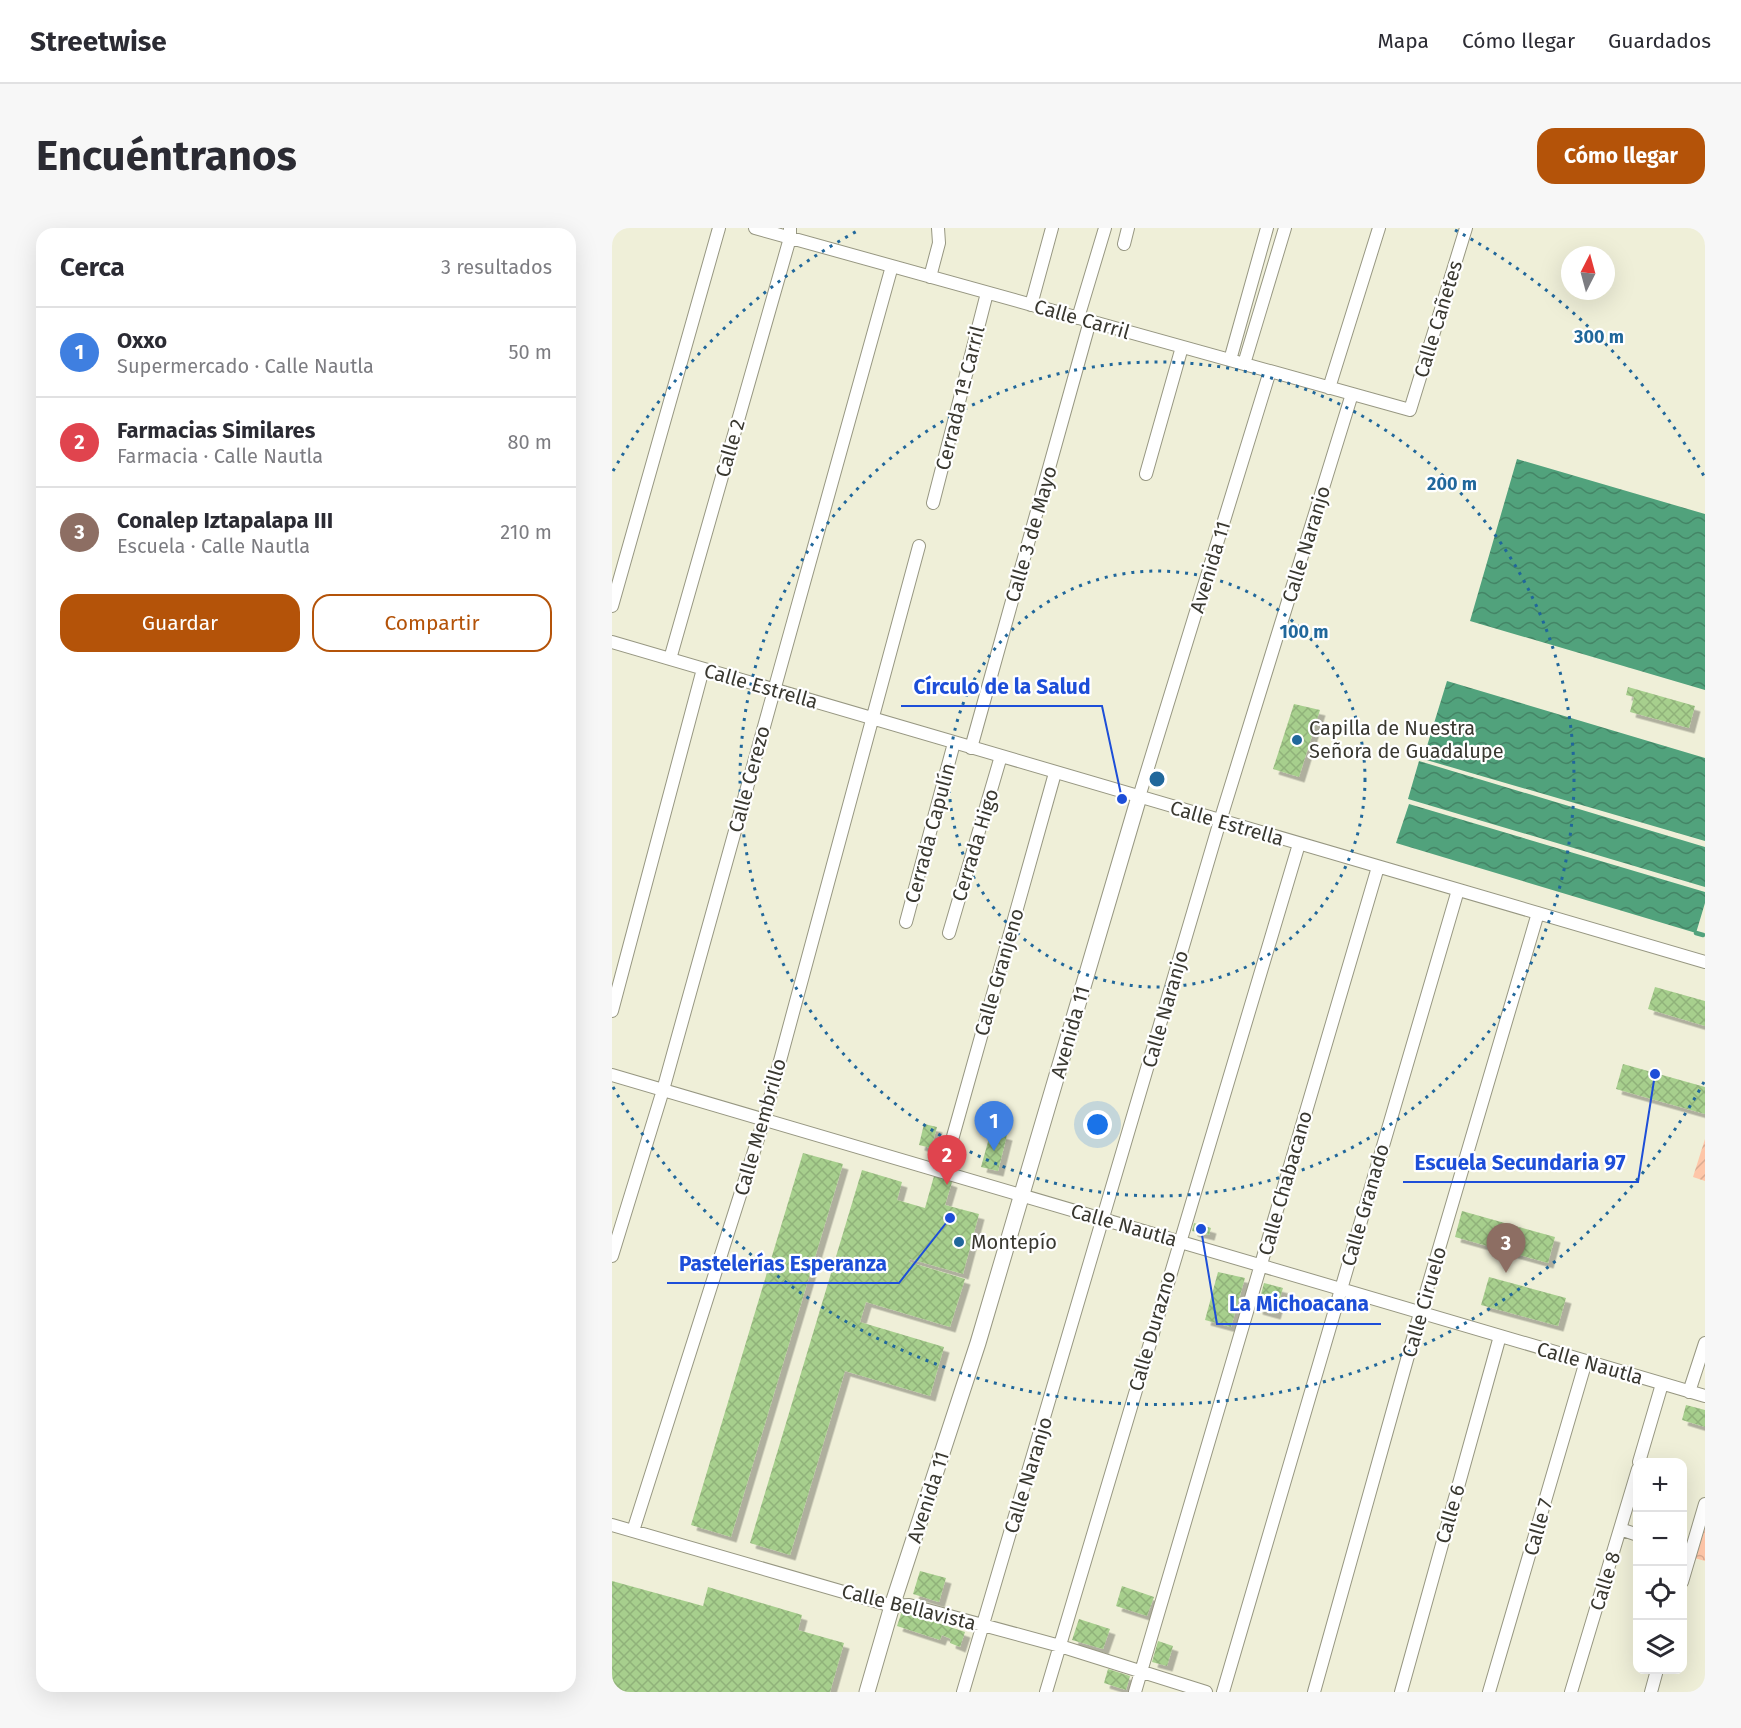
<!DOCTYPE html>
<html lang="es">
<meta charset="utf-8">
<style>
body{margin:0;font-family:"Fira Sans",sans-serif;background:#f7f7f7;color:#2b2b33}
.controls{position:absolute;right:18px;bottom:18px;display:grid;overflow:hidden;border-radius:12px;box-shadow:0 6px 24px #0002}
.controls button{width:54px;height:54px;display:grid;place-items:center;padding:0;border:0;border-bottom:2px solid #e1e1e2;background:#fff;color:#2b2b33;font:30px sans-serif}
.compass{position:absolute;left:949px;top:18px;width:54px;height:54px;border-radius:50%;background:#fff;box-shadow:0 6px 24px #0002;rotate:6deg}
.you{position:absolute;left:486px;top:897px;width:21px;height:21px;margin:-15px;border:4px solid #fff;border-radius:50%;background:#1a73e8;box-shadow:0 0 0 9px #1a73e833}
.badge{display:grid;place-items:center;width:39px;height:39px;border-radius:50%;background:#b45309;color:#fff;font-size:20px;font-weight:700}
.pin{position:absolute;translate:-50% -50px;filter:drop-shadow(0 2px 3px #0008)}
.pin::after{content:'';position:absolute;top:32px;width:21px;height:18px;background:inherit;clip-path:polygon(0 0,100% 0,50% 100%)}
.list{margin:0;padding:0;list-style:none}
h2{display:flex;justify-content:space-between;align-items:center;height:78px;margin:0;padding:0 24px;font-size:26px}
h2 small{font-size:20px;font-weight:400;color:#7c7c81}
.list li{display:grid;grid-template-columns:39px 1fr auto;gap:18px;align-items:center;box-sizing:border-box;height:90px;padding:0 24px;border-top:2px solid #e1e1e2}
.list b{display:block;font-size:22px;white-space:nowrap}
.list p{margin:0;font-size:20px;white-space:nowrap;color:#7c7c81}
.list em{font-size:20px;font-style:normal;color:#7c7c81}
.actions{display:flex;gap:12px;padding:18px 24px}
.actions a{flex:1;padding:14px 0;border:2px solid #b45309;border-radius:18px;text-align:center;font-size:21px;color:#b45309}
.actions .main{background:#b45309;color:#fff}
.icon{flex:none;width:33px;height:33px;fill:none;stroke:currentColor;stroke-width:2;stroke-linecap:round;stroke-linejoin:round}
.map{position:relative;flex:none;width:1093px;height:1464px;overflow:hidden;border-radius:18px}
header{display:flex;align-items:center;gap:36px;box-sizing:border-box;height:84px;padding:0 30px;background:#fff;border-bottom:2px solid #e1e1e2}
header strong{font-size:28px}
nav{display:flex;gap:33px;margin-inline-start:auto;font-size:21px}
.intro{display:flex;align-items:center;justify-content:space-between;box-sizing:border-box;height:144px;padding:0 36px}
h1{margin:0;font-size:42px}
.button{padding:15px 27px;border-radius:18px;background:#b45309;color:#fff;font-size:21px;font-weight:700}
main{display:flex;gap:36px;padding:0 36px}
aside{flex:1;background:#fff;border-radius:18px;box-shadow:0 6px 24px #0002}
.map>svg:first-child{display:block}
.park{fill:url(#park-crowns)}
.garden{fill:url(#garden-furrows)}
.water{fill:url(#water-waves)}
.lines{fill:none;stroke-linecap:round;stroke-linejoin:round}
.stream{stroke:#51a27c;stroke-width:4.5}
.building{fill:url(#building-cross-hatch);filter:url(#shadow)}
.minor-casing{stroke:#979782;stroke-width:14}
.tertiary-casing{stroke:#979782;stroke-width:17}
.minor{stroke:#fff;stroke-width:12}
.tertiary{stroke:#fff;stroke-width:15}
.ring{fill:none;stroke:#20679b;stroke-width:3;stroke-dasharray:3 6}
.poi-dot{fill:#20679b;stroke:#fff;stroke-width:2}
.labels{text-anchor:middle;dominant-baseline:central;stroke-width:4.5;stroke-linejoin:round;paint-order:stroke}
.street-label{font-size:20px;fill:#393830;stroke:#fff}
.poi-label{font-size:20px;fill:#393830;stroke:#fff;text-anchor:start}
.centre{fill:#20679b;stroke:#fff;stroke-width:3}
.ring-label{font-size:18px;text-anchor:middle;font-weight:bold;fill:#20679b;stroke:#fff;stroke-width:4.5;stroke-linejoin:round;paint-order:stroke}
.leader{fill:none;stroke:#1d4ed8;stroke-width:2}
.callout-dot{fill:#1d4ed8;stroke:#fff;stroke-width:2}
.callout-label{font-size:21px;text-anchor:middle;font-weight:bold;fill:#1d4ed8;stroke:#fff;stroke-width:4.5;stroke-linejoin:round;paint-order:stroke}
</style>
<header>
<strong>Streetwise</strong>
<nav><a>Mapa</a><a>Cómo llegar</a><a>Guardados</a></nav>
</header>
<div class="intro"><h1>Encuéntranos</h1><a class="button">Cómo llegar</a></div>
<main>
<aside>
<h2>Cerca<small>3 resultados</small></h2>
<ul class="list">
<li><span class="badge" style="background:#3f7fe0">1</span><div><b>Oxxo</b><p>Supermercado · Calle Nautla</p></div><em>50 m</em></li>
<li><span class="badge" style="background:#e0444e">2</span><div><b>Farmacias Similares</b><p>Farmacia · Calle Nautla</p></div><em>80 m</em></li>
<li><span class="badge" style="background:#8d6e63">3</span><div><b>Conalep Iztapalapa III</b><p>Escuela · Calle Nautla</p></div><em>210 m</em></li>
</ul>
<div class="actions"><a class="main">Guardar</a><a>Compartir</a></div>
</aside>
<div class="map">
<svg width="1093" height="1464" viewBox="0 0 1093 1464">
<defs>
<pattern id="park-crowns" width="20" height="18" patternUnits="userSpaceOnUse" patternTransform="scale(1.5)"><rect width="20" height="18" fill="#fec6a8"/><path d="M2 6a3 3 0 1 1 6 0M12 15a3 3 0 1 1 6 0" fill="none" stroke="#daab91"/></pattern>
<pattern id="garden-furrows" width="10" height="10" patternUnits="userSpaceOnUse" patternTransform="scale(1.5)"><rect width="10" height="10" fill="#fec6a8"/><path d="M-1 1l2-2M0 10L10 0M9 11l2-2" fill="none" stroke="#daab91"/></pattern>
<pattern id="water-waves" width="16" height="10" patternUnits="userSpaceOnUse" patternTransform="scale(1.5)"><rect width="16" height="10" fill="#51a27c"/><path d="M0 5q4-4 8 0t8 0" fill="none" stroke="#448566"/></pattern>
<pattern id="building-cross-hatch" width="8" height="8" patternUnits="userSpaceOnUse" patternTransform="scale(1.5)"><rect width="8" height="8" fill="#a7cf8d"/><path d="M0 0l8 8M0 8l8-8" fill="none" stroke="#90b27a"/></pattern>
<filter id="shadow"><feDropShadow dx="5.5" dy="5.5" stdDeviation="0" flood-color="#0004"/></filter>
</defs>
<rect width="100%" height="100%" fill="#efefd8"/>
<path class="park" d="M1093,1276V1333L1079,1329Z"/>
<path class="garden" d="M1093,911V953L1081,949Z"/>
<path class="water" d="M905,231L1093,286V462L858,393Z
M835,453L1093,530V613L811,531Z
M807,533L1093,619V659L796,571Z
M797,576L1093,664V675L1084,705L784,615Z"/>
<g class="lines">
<path class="stream" d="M1084,705L1091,707"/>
</g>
<path class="building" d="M1016,459L1083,478L1077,500L1018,484L1022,469L1014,467Z
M682,476L708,482L687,549L661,541Z
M1043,759L1093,773V798L1036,781Z
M1011,836L1093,859V886L1004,861Z
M312,896L325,899L319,920L307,917Z
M379,903L395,907L386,943L369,939Z
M191,925L231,936L119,1309L79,1297Z
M250,942L290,954L285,972L313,980L322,948L340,954L333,977L367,986L351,1046L298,1031L297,1034L353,1051L338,1099L254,1074L248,1094L332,1119L318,1168L233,1143L178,1327L138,1315Z
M850,983L943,1009L936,1035L843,1009Z
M582,995L599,1000L597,1007L580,1003Z
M606,1044L633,1050L619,1099L593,1092Z
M877,1049L954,1070L946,1098L869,1077Z
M652,1055L671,1060L663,1086L645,1081Z
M1074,1177L1093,1182V1199L1070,1192Z
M308,1343L334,1350L327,1374L301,1366Z
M0,1353L91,1378L96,1359L190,1387L186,1402L232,1415L218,1464H0Z
M510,1358L542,1369L535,1388L504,1378Z
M290,1383L353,1404L348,1419L338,1415L339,1411L330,1407L328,1412L285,1398Z
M467,1391L498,1401L491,1421L460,1412Z
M546,1413L561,1418L555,1438L540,1434Z
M496,1441L518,1448L514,1462L492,1455Z"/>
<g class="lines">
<g class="minor-casing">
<path id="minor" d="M143,0L798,182L854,0
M512,16L516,0
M318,49L327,15L326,0
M419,77L440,0
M466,90L493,0
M618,132L655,0
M632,136L673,0
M717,160L767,0
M534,246L570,119
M321,275L375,65
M0,378L107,0
M0,414L1093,734
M58,431L178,10V0
M359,520L478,93
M527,569L658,143
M294,694L342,515
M337,705L389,528
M0,783L91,441
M0,847L1093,1168
M331,944L443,545
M0,1028L51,862L280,38
M1077,1164L1093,1115
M1027,1234L1050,1156
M0,1297L280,1378L297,1377L448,1418L594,1464
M1008,1301L1026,1307
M21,1303L152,892L307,318
M1070,1354L1093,1276
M351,1464L608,593L740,166
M434,1464L687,616
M523,1464L766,639
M611,1464L846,662
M702,1464L808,1085L926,685
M789,1464L888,1108
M877,1464L974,1133
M959,1464L1026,1241
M1039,1464L1045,1442"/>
</g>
<g class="tertiary-casing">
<path id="tertiary" d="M255,1464L280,1378L366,1115L527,569"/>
</g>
<use href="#minor" class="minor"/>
<use href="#tertiary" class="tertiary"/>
</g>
<g class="ring">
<circle cx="545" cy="551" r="208"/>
<circle cx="545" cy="551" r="417"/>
<path d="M1092 854A625 625 0 0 1 1 859M1 243A625 625 0 0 1 247 2M843 2A625 625 0 0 1 1092 248"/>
</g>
<g class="poi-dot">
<circle cx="685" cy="512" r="6"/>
<circle cx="347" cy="1014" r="6"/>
</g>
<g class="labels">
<g class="street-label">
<text transform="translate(470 91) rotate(16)">Calle Carril</text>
<text transform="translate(826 91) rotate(-73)">Calle Cañetes</text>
<text transform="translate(348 170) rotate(-76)">Cerrada 1ª Carril</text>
<text transform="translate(118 220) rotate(-74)">Calle 2</text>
<text transform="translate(419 306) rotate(-74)">Calle 3 de Mayo</text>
<text transform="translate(694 316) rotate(-73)">Calle Naranjo</text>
<text transform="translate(598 339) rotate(-73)">Avenida 11</text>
<text transform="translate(149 458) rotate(16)">Calle Estrella</text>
<text transform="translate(137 551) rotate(-75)">Calle Cerezo</text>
<text transform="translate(615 595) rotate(16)">Calle Estrella</text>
<text transform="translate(318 605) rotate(-75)">Cerrada Capulín</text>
<text transform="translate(363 617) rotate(-73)">Cerrada Higo</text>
<text transform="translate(387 744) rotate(-74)">Calle Granjeno</text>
<text transform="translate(553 781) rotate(-74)">Calle Naranjo</text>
<text transform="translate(458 804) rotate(-74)">Avenida 11</text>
<text transform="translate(148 899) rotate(-74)">Calle Membrillo</text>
<text transform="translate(673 955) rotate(-74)">Calle Chabacano</text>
<text transform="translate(753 977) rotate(-74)">Calle Granado</text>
<text transform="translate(512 997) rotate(16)">Calle Nautla</text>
<text transform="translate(812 1074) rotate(-74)">Calle Ciruelo</text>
<text transform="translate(540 1103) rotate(-74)">Calle Durazno</text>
<text transform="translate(978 1135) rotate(16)">Calle Nautla</text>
<text transform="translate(416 1247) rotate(-73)">Calle Naranjo</text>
<text transform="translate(316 1269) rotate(-72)">Avenida 11</text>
<text transform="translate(838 1286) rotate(-74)">Calle 6</text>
<text transform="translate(926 1299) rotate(-74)">Calle 7</text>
<text transform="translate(993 1353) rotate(-73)">Calle 8</text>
<text transform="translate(297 1379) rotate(14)">Calle Bellavista</text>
</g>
<g class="poi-label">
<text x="697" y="500">Capilla de Nuestra<tspan x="697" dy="23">Señora de Guadalupe</tspan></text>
<text x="359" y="1014">Montepío</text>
</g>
</g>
<circle cx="545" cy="551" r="9" class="centre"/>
<g class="ring-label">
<text x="987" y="115">300 m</text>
<text x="840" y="262">200 m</text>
<text x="692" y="410">100 m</text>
</g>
<path class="leader" d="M510 571L490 478H289M1043 846L1026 954H791M338 990L287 1055H55M589 1001L605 1096H769"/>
<g class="callout-dot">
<circle cx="510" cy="571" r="6"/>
<circle cx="1043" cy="846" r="6"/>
<circle cx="338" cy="990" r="6"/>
<circle cx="589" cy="1001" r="6"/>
</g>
<g class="callout-label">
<text x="390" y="466">Círculo de la Salud</text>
<text x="908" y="942">Escuela Secundaria 97</text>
<text x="171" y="1043">Pastelerías Esperanza</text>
<text x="687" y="1083">La Michoacana</text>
</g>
</svg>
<div class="controls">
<button>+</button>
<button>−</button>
<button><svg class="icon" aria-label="locate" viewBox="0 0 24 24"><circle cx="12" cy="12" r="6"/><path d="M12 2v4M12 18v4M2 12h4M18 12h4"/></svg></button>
<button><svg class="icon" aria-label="layers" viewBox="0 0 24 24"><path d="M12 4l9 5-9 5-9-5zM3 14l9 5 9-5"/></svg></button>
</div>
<svg class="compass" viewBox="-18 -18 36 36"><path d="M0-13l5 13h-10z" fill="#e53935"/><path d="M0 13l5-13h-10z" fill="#7c7c81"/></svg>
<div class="you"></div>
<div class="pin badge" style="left:382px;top:923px;background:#3f7fe0">1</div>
<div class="pin badge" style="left:335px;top:957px;background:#e0444e">2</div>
<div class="pin badge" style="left:894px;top:1045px;background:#8d6e63">3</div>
</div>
</main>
